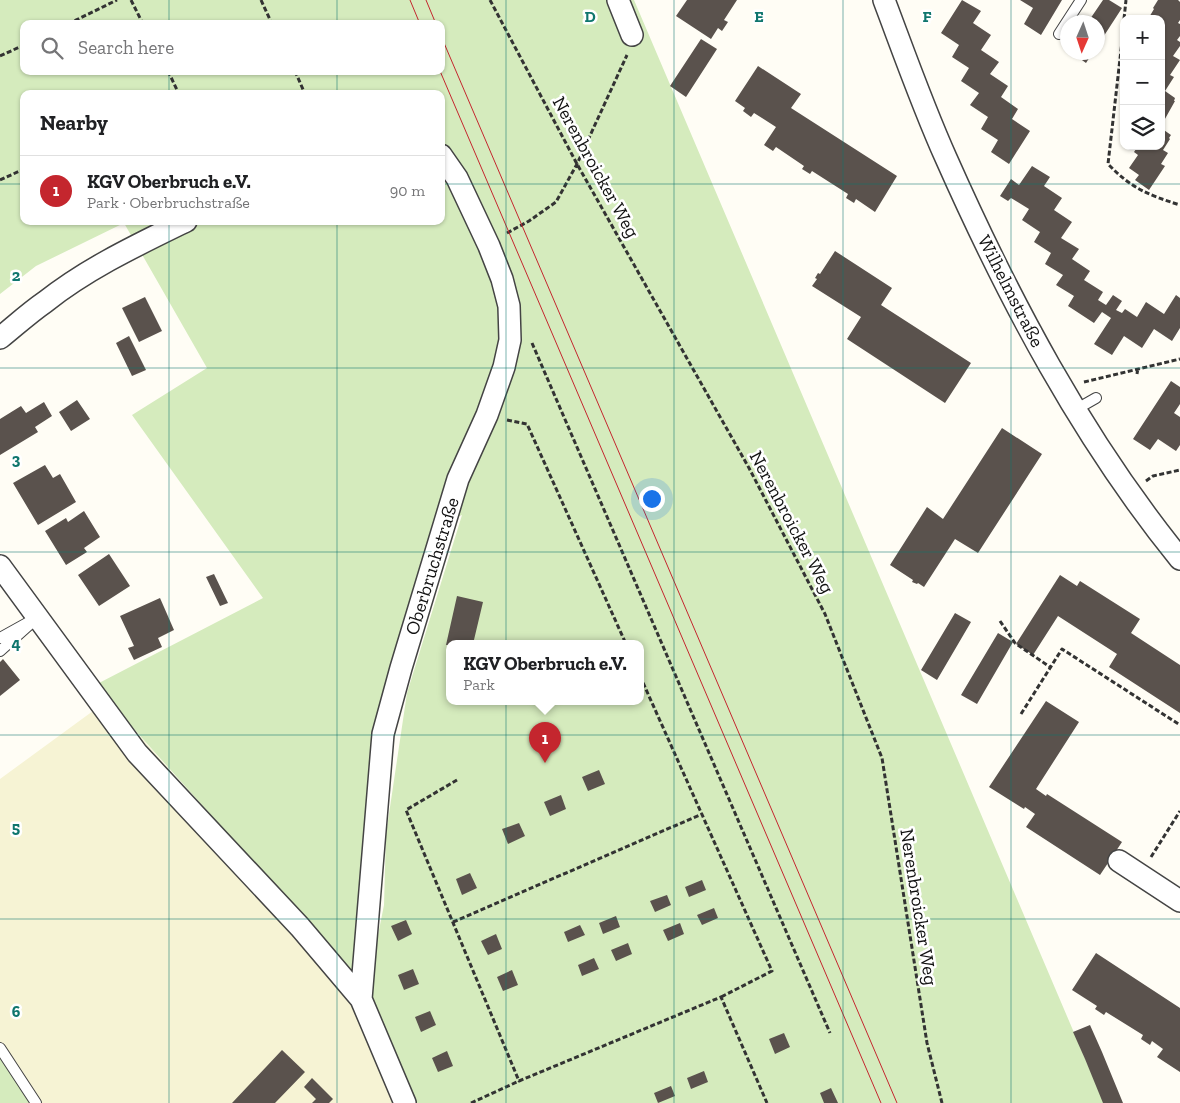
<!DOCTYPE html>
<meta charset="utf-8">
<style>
body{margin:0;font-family:"Zilla Slab",serif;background:#f2f2f2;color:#202124}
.controls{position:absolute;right:15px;top:15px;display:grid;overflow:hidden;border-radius:10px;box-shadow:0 1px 4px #0004}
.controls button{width:45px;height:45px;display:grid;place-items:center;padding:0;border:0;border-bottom:1px solid #e0e0e0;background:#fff;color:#202124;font:25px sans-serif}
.compass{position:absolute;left:1060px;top:15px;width:45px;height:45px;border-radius:50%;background:#fff;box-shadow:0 1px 4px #0004;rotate:183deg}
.you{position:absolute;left:651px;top:498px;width:18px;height:18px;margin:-12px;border:4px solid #fff;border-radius:50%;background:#1a73e8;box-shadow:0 0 0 8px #1a73e833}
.badge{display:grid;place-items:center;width:32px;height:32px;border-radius:50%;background:#c4262e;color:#fff;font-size:16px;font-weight:700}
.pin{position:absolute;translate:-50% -41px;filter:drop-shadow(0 1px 2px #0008)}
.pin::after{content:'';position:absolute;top:26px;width:18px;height:15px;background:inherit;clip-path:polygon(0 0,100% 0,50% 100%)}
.popup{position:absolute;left:446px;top:640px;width:198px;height:65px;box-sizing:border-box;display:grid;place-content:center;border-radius:10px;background:#fff;filter:drop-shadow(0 1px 4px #0005);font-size:16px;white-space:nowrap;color:#757577}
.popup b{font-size:19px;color:#202124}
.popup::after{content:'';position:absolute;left:50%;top:100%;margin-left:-10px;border:10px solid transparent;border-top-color:#fff}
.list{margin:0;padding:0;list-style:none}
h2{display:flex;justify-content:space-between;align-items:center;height:65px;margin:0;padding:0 20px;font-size:21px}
h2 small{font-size:16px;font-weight:400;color:#757577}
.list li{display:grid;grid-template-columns:32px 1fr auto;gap:15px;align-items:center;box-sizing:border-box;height:70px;padding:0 20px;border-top:1px solid #e0e0e0}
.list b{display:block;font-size:19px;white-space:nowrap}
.list p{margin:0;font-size:16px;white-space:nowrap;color:#757577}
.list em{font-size:16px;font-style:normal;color:#757577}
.icon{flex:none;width:28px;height:28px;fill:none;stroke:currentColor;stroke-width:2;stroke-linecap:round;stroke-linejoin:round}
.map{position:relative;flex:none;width:1180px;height:1103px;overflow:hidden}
.search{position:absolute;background:#fff;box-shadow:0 1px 4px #0004;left:20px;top:20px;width:425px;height:55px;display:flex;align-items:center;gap:12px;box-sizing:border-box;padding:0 18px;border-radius:10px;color:#757577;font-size:19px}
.panel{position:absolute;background:#fff;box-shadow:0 1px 4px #0004;left:20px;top:90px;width:425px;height:135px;border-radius:10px}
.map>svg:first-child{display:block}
.farmland{fill:#f6f3d4}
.green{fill:#d5ebbd;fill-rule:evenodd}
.building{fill:#5a524d}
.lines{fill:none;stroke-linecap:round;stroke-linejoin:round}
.service-casing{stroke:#444;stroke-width:12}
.minor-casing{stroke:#444;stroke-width:24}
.path{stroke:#333;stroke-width:3;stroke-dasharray:5 2.5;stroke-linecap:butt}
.service{stroke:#fff;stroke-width:10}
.minor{stroke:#fff;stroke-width:21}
.tram{stroke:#c4262e;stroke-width:1}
.grid{fill:none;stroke:#0f766e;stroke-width:1;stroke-opacity:0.55}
.labels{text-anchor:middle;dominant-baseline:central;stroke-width:5;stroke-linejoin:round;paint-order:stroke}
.street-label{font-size:19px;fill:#111;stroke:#fff}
.grid-label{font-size:16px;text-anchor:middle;font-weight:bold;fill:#0f766e;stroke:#fff;stroke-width:5;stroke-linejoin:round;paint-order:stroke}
</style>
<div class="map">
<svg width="1180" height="1103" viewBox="0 0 1180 1103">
<rect width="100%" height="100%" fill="#fffdf5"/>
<path class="farmland" d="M108,700L206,811L367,990L394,1103H33L0,1052V779Z"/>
<path class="green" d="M0,0H634L1104,1103H394L367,990L384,905L386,834L407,693L462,515L433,527L374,729L355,976L108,700L99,683L263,598L132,415L207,368L124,223L36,266L0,294ZM24,24H441V71H24ZM24,94H441V221H24ZM450,644H640V702H450Z
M0,1052L33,1103H0Z"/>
<path class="building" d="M687,0H737L724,20L728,22L722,31L718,28L711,39L676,16Z
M962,0L981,11L973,23L991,35L981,50L999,62L990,74L1008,86L1001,97L1018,109L1012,119L1030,131L1009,164L991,152L998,140L981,129L988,117L970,105L979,93L961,81L969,68L952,57L959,45L941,33Z
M1020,0H1062L1041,35L1024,24L1033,8Z
M1103,0H1109L1122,8L1098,45V22H1088Z
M1158,0H1178L1180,2V20L1178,23L1180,24V36L1177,40L1180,42V46L1173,56L1180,60L1170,75L1174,77L1165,91L1175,98L1174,101H1175L1161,126V19H1148L1154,9L1153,8Z
M701,39L717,49L686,97L670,86Z
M1071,52H1093L1086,63Z
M758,66L801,94L791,108L897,176L875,212L856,199L854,203L846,198L848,194L812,171L810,174L802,169L804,166L776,147L773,151L764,145L776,127L754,113L751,117L743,111L745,108L735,101Z
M1161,128L1171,135L1169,138L1170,139L1163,150L1168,153L1161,164L1165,166L1149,190L1135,180L1139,175L1129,168L1138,155L1134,152L1138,146H1161Z
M1032,166L1050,177L1044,186L1062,198L1054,210L1072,222L1061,238L1079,249L1072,259L1090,271L1084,280L1103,292L1098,300L1106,305L1113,295L1122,301L1116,310L1122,313L1125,309L1137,317L1146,302L1164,314L1176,295L1180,298V328L1172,341L1154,329L1142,348L1124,336L1112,355L1094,344L1111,318L1102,312L1094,323L1068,306L1074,296L1056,285L1063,275L1045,264L1051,253L1034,242L1040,232L1022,220L1029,209L1011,198L1008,201L1000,196L1011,179L1019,185Z
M835,251L892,288L881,305L971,363L945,403L847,339L861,317L812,286L817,279L815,278L818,273L820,274Z
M145,297L162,331L139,342L122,308Z
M129,336L146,370L132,376L116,343Z
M1171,381L1180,387V404L1174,413L1180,417V445L1176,451L1158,439L1150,450L1133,439Z
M77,400L90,419L71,431L59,412Z
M44,402L52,416L35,427L38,432L0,455V419L21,406L26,413Z
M1002,428L1042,454L978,553L955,539L924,587L918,583L917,584L912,582L913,580L890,565L927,507L943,519Z
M45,465L53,478L60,474L76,502L38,525L13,483Z
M84,511L100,537L84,548L87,552L66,565L45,531L66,518L68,522Z
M109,554L130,586L99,606L78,575Z
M214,574L228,603L220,606L206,577Z
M1060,575L1077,586L1080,581L1140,619L1131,633L1180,665V713L1109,667L1117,654L1058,616L1033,655L1016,644Z
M457,596L483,602L473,644L446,645Z
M160,598L174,630L158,638L162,647L134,660L128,648L134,646L120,616Z
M955,613L971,622L937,680L921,670Z
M998,633L1013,642L977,704L961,695Z
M3,659L20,680L0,696V662Z
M1046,701L1079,722L1036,789L1046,796L1047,794L1122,842L1100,875L1026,827L1035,814L1025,807L1024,809L989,787Z
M599,770L605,784L588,791L582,777Z
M561,795L566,809L550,816L544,802Z
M519,823L525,836L508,844L502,829Z
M470,873L477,888L462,895L456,879Z
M702,880L706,890L689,897L685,887Z
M667,895L671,905L655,912L650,901Z
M714,908L718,918L702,925L697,915Z
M616,916L620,927L603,934L599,923Z
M406,920L412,934L398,941L391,926Z
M680,923L684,934L668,941L663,930Z
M580,925L585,935L568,942L564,932Z
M496,934L502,949L488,955L481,941Z
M628,943L632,954L616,961L611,950Z
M1096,953L1180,1008V1072L1157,1057L1163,1049L1152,1041L1150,1045L1141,1039L1143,1035L1106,1012L1104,1015L1095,1009L1097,1006L1072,990Z
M594,958L599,969L582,976L578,965Z
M413,969L419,984L404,990L398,975Z
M512,970L518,985L503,991L497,977Z
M430,1011L436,1025L421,1032L415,1017Z
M1090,1025L1102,1052L1123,1103H1103L1085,1059L1073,1032Z
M784,1033L790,1047L775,1054L769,1039Z
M282,1050L305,1072L275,1103H232Z
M447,1051L453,1066L438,1072L432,1058Z
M704,1071L708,1082L691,1089L687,1078Z
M312,1078L333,1099L329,1103H312L316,1099L304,1087Z
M671,1086L675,1096L658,1103L654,1093Z
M831,1088L838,1103H824L820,1093Z"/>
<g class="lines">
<g class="service-casing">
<path id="service" d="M1059,34L1081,0
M1075,410L1096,398
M0,638L38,617L0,651
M0,1048L36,1103"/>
</g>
<g class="minor-casing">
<path id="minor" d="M618,0L632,35
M884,0C904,53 923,107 946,158C1009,300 1082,438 1180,559
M0,338C15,326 29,313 45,302C88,268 137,245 186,221
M0,566L137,753L300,927L361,999L405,1103
M1119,861L1180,901
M361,999L383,734L401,668L458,479L487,415L504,367L510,340L509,306L502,279L489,246L457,178L441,155"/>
</g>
<path class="path" d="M131,0L143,24
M261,0L272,24
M490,0L577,164L749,468L825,614L882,758L927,1043L942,1103
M1124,19L1126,0
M68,24L117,0
M1124,24L1108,164C1131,188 1148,195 1180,205
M0,56L24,45
M168,71L179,94
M295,71L305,94
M0,180L24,169
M507,233L529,221L556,202L577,164L627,55
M532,343L830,1033
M1137,374L1138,368
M1084,382L1180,359
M507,420L527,424L626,644
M1146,481L1153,476L1180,470
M1000,621L1015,643L1050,667
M640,676L772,971L721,997
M1021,714L1062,649L1180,725
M457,780L406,810L519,1081L721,997L767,1103
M1151,857L1180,811
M453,922L702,814
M471,1103L519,1081"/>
<use href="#service" class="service"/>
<use href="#minor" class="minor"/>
<path class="tram" d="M410,0L420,24
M426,0L436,24
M441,36L897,1103
M440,71L881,1103"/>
</g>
<path class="grid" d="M169,0V24M337,0V24M506,0V1103M674,0V1103M843,0V1103M1011,0V1103M169,71V94M337,71V94M0,184H24M441,184H1180M169,221V1103M337,221V1103M0,368H1180M0,552H1180M0,735H1180M0,919H1180"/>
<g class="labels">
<g class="street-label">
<text transform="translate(596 167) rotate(61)">Nerenbroicker Weg</text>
<text transform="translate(1011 291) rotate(63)">Wilhelmstraße</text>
<text transform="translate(792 522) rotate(62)">Nerenbroicker Weg</text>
<text transform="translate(432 566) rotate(-73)">Oberbruchstraße</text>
<text transform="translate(919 907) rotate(81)">Nerenbroicker Weg</text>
</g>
</g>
<g class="grid-label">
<text x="590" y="22">D</text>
<text x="759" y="22">E</text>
<text x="927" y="22">F</text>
<text x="16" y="281">2</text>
<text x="16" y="465">3</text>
<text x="16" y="649">4</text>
<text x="16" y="833">5</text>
<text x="16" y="1017">6</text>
</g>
</svg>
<div class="controls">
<button>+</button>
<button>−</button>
<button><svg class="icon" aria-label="layers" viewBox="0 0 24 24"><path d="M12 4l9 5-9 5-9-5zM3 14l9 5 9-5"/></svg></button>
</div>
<svg class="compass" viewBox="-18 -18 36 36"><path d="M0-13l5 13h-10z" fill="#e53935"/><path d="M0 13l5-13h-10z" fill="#757577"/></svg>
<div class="you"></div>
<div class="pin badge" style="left:545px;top:763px">1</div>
<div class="popup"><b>KGV Oberbruch e.V.</b>Park</div>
<div class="search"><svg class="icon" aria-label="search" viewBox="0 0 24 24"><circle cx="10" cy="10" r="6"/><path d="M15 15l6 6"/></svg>Search here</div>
<section class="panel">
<h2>Nearby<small></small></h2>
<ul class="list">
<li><span class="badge">1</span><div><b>KGV Oberbruch e.V.</b><p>Park · Oberbruchstraße</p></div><em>90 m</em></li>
</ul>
</section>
</div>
